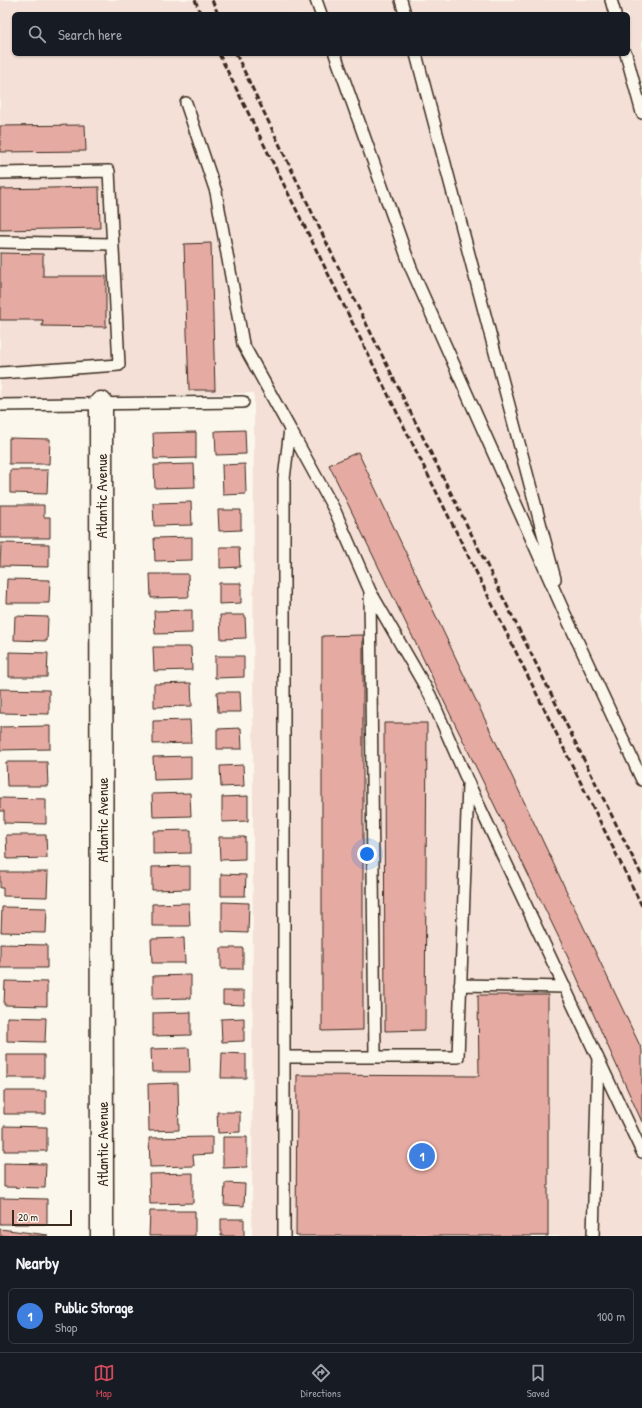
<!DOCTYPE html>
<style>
body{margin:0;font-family:"Patrick Hand",sans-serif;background:#20242c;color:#f1f3f6}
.scale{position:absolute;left:12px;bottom:10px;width:60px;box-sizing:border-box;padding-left:4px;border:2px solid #3b2a1e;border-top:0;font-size:11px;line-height:14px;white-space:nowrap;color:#3b2a1e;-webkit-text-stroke:3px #fbf7ec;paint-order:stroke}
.you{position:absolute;left:367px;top:854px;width:14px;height:14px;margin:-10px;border:3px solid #fff;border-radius:50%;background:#1a73e8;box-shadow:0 0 0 6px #1a73e833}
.badge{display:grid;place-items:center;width:26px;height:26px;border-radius:50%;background:#d1495b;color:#fff;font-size:13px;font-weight:700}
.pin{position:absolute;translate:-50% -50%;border:2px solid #fff;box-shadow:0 1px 4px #0006}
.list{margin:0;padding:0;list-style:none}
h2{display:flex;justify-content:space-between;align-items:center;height:52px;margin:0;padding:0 16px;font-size:17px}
h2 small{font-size:13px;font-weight:400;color:#9ea1a6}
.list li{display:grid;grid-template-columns:26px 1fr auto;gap:12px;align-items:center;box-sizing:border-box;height:56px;margin:0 8px 8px;padding:0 8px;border:1px solid #363941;border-radius:6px}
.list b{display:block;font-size:15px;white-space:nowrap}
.list p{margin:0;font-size:13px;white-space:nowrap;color:#9ea1a6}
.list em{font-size:13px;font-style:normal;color:#9ea1a6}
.icon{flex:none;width:22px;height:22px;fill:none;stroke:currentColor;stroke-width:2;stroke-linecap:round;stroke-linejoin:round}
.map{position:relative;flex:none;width:642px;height:1236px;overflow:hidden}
.search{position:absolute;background:#171b24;box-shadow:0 1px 3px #0004;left:12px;right:12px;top:12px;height:44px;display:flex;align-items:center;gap:10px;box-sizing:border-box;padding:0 14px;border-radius:6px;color:#9ea1a6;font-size:15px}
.sheet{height:116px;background:#171b24}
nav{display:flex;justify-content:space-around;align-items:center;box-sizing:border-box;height:56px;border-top:1px solid #363941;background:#171b24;font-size:11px;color:#9ea1a6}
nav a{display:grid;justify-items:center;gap:2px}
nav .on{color:#d1495b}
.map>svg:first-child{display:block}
.built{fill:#f4e0d6;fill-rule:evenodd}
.building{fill:#e5aba3;stroke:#3b2a1e}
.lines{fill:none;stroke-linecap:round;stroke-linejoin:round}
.lane-casing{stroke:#3b2a1e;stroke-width:14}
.street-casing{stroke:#3b2a1e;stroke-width:25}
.lane{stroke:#fbf7ec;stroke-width:11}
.street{stroke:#fbf7ec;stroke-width:22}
.rail{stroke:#3b2a1e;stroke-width:3;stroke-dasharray:6 3;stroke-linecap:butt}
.labels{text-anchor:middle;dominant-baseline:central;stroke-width:4;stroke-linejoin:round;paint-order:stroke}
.street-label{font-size:15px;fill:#3b2a1e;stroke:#fbf7ec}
</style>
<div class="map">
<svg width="642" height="1236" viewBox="0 0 642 1236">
<rect width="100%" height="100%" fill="#fbf7ec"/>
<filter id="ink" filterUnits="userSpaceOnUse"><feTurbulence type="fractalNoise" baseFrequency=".025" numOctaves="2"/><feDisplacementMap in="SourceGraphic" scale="8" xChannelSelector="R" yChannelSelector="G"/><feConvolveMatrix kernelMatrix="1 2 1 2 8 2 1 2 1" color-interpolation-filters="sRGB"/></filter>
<g filter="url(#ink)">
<path class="built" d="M0,0H642V1236H252L254,393L0,400ZM14,14H628V54H14Z"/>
<path class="building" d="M85,125L86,151L0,152V126Z
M99,187L100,228L0,230V189Z
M211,243L215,390H189L184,244Z
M0,253L43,254V276H106V327L42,326L43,320H0Z
M245,430L246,454L216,455L215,431Z
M196,432V458L154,459L153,433Z
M9,438L50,439L49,464H9Z
M358,452L642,1050V1122L561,942L329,465Z
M194,464L195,487L155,488L154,465Z
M245,464L246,494L223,495L222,465Z
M10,470H48L47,494L10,493Z
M191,502L192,525L154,526L153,503Z
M0,505H44V517H50V538H0Z
M218,510H241V530L219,531Z
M192,537V560L155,561L154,538Z
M1,543L49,544V567L0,566Z
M220,547H239L240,567L220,568Z
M150,574H188L189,597L151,598Z
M7,579L50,580L49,603H6Z
M219,583H241V603L219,604Z
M192,610V633L155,634L154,611Z
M220,615H245L246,638L221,639Z
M15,616L48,617L47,641L14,640Z
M363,635V1030L322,1031V636Z
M153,647H191L192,670L154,671Z
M9,652L48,653L47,677H9Z
M215,656H244V677L215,678Z
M191,683L192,706L154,707V684Z
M0,689L49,690V714L0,713Z
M217,692H240L241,712H218Z
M190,720L191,743L153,744V721Z
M384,723H427L425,1030L385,1031Z
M50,726V749L0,750V727Z
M241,728L242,749H217V729Z
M191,756V779L154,780L153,757Z
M6,762H47L48,786H7Z
M243,765L244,786L221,787L220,766Z
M190,793L191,816L153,817L152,794Z
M248,796V821L222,822V797Z
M0,798L46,799V824L4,823V811H0Z
M191,830V853L153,854V831Z
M6,835H46L47,858L7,859Z
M219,837H245V859L220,860Z
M190,866V889L152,890V867Z
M0,872H48L47,897L3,896V888H0Z
M221,874L246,875L245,896H221Z
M222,902L249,903L248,933L222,932Z
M189,903L190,926H152V904Z
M2,907L47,908L46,933L1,932Z
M184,938L185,963H152L151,939Z
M0,944L47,945V968H0Z
M221,948H243V969H221Z
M191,975V998L153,999V976Z
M5,981L47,982V1006L4,1005Z
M223,991H244V1005L223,1004Z
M478,995H548V1236H296L297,1075L479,1076Z
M191,1012V1035L153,1036V1013Z
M7,1017L46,1018L45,1042L7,1041Z
M244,1018V1041L222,1042L221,1019Z
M189,1048L190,1072H152L151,1049Z
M222,1053L246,1054V1078H221Z
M7,1055H44V1078H7Z
M178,1083L179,1130L149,1131L148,1084Z
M4,1091H46V1114H4Z
M217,1112H240V1132L218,1133Z
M4,1126L47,1127V1151H4Z
M212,1137V1154L193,1155L194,1166L150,1167L149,1138Z
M223,1137H247V1167L223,1168Z
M4,1163L46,1164L45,1188L4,1187Z
M193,1173V1203L150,1204L149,1174Z
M225,1183L245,1184L244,1206L224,1205Z
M0,1198L47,1199V1224H0Z
M150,1211H195V1236H149Z
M221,1219H244V1236H221Z
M0,1229L48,1235L47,1236H0Z"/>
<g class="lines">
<g class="lane-casing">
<path id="lane" d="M316,0L321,14
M401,0L405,14
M611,0L615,14
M335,54L411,268L564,612L642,780
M416,54L555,579
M626,54L642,113
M186,103L216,192L243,344L290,429
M0,173L109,171L119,365L0,373
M0,242L112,244
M0,405L243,402
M370,592L375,1057
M460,985L565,987
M284,1057H458L468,785
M284,1236V479L290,429L335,511L370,591L430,695L468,782L642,1152
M593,1236L598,1058"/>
</g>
<g class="street-casing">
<path id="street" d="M101,403L102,1236"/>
</g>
<use href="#lane" class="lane"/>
<use href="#street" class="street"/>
<path class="rail" d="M195,0L201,14
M212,0L218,14
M219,54L642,906
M236,54L343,277L642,876"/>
</g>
</g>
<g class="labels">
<g class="street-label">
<text transform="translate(101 496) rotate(-90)">Atlantic Avenue</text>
<text transform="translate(102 820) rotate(-90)">Atlantic Avenue</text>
<text transform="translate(102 1144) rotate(-90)">Atlantic Avenue</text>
</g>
</g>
</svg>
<div class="scale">20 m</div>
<div class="you"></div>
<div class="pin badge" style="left:422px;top:1156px;background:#3f7fe0">1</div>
<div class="search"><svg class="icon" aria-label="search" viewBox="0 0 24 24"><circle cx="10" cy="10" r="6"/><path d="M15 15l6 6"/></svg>Search here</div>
</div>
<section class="sheet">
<h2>Nearby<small></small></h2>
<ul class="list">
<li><span class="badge" style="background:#3f7fe0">1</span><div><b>Public Storage</b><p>Shop</p></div><em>100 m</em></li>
</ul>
</section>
<nav>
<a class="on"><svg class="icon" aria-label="map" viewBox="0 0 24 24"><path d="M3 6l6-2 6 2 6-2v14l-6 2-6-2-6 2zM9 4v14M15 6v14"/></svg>Map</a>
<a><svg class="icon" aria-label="directions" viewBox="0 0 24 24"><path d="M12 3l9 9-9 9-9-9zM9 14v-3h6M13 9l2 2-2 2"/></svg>Directions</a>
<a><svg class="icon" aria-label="saved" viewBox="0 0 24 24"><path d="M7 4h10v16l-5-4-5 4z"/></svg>Saved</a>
</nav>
